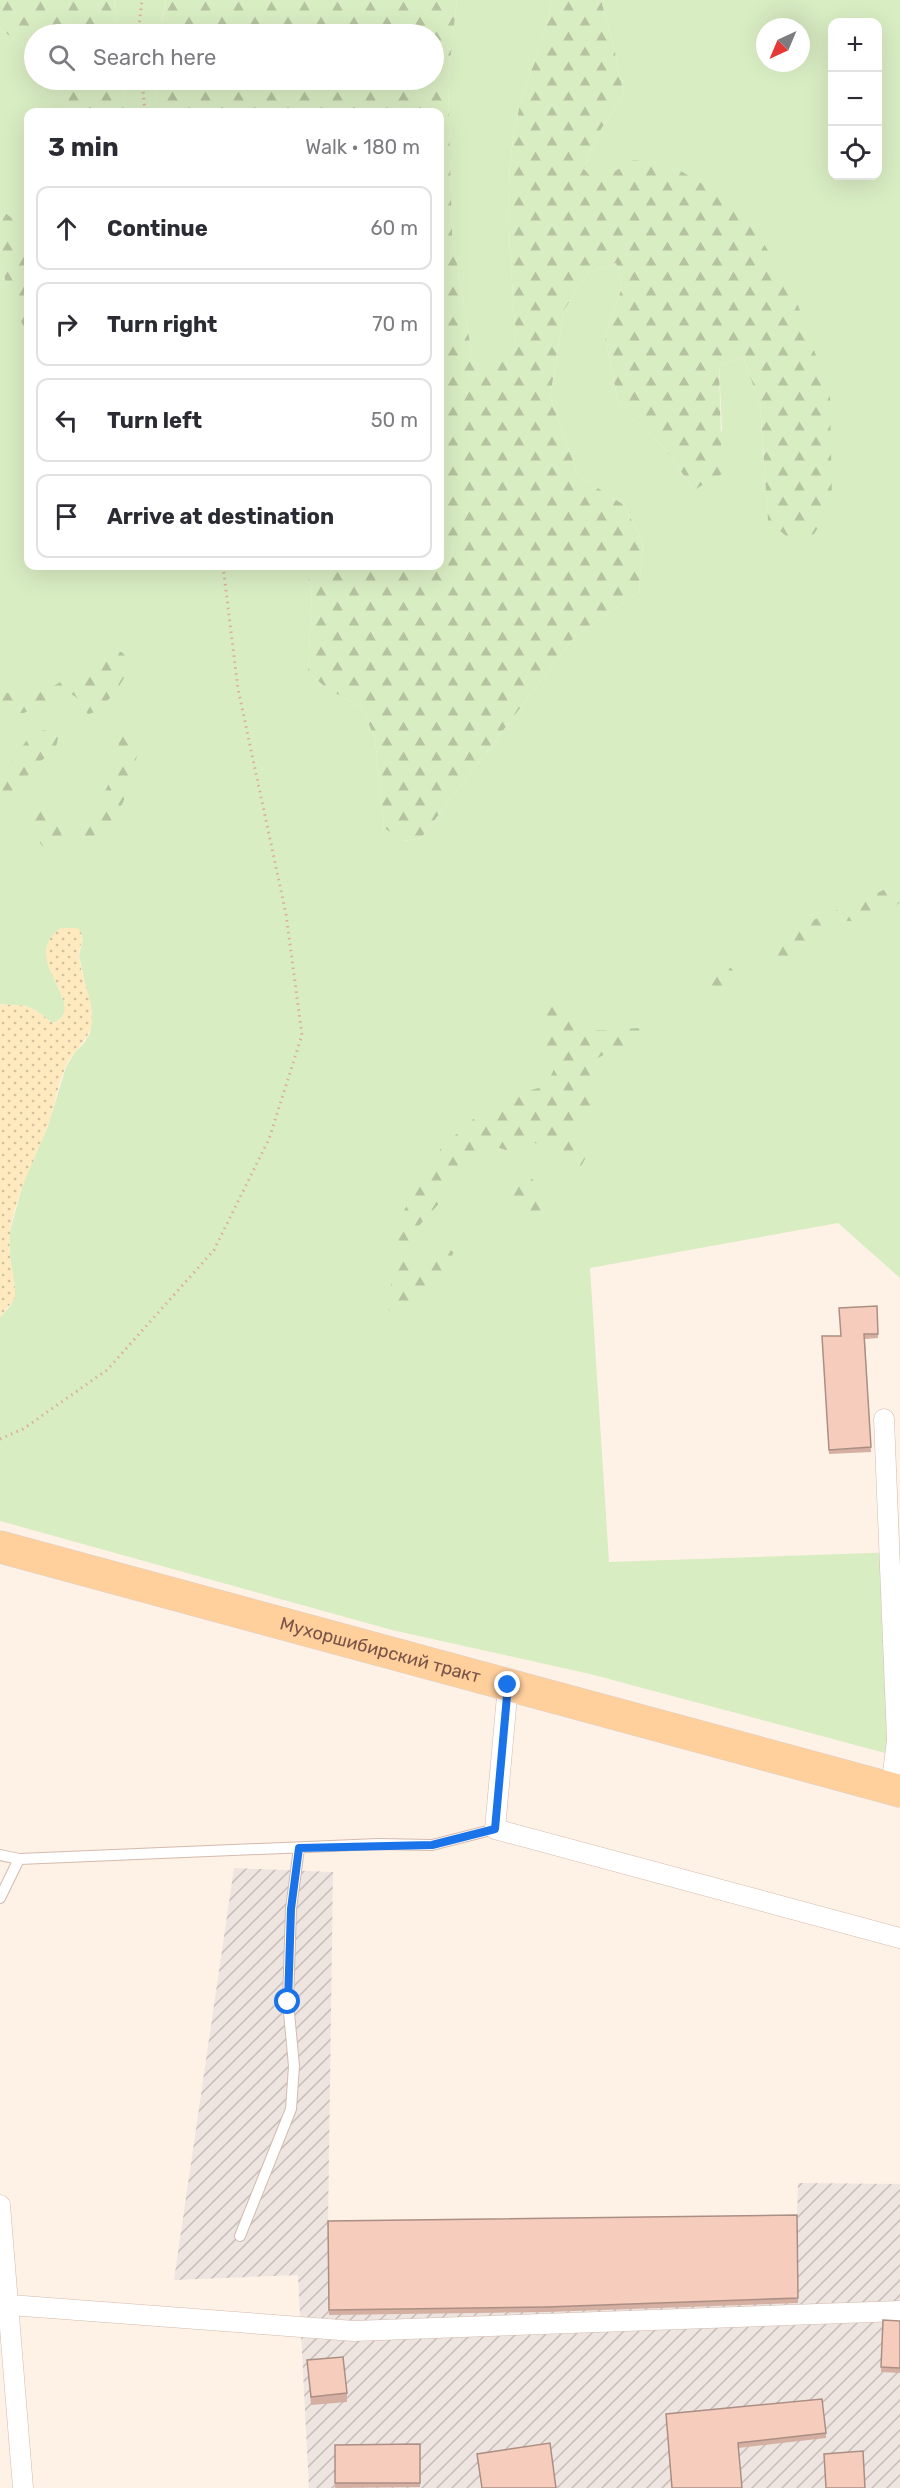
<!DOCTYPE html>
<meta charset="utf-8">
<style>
body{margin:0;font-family:Rubik,sans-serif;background:#f2f2f3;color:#2b2b33}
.controls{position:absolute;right:18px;top:18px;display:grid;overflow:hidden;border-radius:12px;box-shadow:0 6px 24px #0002}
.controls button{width:54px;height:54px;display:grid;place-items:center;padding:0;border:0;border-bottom:2px solid #e1e1e2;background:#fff;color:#2b2b33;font:30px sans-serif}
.compass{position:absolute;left:756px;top:18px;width:54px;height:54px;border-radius:50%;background:#fff;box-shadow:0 6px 24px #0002;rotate:224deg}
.stop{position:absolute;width:18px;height:18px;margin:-14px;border:4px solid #1a73e8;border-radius:50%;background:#fff}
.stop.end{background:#1a73e8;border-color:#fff;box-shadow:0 2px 6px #0008}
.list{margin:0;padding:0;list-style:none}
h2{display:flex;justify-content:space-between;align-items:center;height:78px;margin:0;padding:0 24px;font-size:26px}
h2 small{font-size:20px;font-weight:400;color:#7c7c81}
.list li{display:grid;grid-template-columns:39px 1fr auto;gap:18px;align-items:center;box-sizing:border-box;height:84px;margin:0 12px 12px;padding:0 12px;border:2px solid #e1e1e2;border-radius:12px}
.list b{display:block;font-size:22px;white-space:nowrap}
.list em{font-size:20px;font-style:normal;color:#7c7c81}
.icon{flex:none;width:33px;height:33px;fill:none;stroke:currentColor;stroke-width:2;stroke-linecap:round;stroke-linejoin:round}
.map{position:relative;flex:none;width:900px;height:2488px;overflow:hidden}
.search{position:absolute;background:#fff;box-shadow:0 6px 24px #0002;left:24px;top:24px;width:420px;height:66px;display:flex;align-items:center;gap:15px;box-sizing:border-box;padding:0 21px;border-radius:33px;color:#7c7c81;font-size:22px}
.panel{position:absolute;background:#fff;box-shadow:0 6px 24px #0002;left:24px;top:108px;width:420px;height:462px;border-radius:12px}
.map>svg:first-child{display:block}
.industrial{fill:url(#industrial-furrows)}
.grass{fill:#d9edc3;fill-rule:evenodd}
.forest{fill:url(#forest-firs)}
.sand{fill:url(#sand-dots)}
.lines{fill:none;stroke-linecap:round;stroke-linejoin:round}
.service-casing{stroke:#d4baad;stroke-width:12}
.minor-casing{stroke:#d4baad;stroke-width:21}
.primary-casing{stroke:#dacfcc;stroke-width:33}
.path{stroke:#dbaf9e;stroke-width:3;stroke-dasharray:1.5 4.5;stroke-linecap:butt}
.service{stroke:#fff;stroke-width:10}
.minor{stroke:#fff;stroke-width:20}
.primary{stroke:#ffcf9c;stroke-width:32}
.wall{fill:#d4afa2}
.building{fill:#f6ccbc;stroke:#ac8f84;stroke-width:1.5}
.route{stroke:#1a73e8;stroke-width:8}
.labels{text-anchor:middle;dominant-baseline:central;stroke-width:6;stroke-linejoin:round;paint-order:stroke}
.street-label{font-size:18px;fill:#7a5448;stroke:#fff7ee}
</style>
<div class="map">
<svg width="900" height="2488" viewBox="0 0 900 2488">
<defs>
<pattern id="industrial-furrows" width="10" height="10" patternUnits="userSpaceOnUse" patternTransform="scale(1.5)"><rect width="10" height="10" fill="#eee5e0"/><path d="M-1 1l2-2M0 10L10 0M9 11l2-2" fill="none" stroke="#c6bcb8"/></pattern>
<pattern id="forest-firs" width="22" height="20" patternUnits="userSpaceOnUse" patternTransform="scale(1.5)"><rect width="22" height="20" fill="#d9edc3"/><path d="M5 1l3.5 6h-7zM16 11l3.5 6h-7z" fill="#b5c3a0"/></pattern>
<pattern id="sand-dots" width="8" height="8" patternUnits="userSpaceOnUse" patternTransform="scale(1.5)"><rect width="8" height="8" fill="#ffeabf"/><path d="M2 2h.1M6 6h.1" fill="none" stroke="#d3c09d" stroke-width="1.8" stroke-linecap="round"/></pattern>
</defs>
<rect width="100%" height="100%" fill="#fef2e6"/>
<path class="industrial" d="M234,1868L333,1872L328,2225L797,2219L798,2183L900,2184V2488H309L298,2275L174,2280Z"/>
<path class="grass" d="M114,0H166L160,34H118Z
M457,0H551C548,41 526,75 518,114C500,190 513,272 516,348L493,368L472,355L452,233L448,79Z
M601,0H900V1278L838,1223L590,1268L609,1562L900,1552V1757L590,1674L392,1630L0,1521V1317L11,1305L15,1291L11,1273L9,1235L23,1183L48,1126L66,1067L75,1052L84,1043L90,1033L92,1015L79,956L83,938L58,986C64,1000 72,1015 53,1023C46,1019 41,1013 33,1009C22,1003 11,1006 0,1004V29L34,53V80H55L74,112H28V566H305L312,592L308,672L325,687L362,708L375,739L384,828L405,841L421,838L575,636L639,592L643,543L624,505L578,475L550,397L564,310L588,273L616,263L622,287L605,337L619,406L666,450L694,490L722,430L719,365L743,357L760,404L768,521L832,506L633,160L596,184L584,169L597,135L624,95L613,43ZM832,22H878V176H832ZM765,27H801V63H765Z
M122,80H154L158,112H126Z"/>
<path class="forest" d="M0,0H114L118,34H34V53L0,29Z
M166,0H457L448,79L452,233L472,355L493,367L516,348C513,272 500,190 518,114C526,75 548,41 551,0H601L613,43L624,95L597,135L584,169L596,183L633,160L669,164L741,207L793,291L830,395L832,506L814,534L791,540L768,521L760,404L743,357L719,365L722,474L694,490L666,450L619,406L605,337L622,287L616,263L588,273L564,310L550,397L578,475L624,505L643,543L639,592L575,636L421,838L404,841L384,828L375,739L362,708L325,687L308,672L312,592L305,566H440V112H158L154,80H434V34H160Z
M55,80H122L126,112H74Z
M0,209L13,219L28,263V330L24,327C0,279 0,261 0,209Z
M107,652H122C125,656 128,658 129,664C129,677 101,714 88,714C79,704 80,693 64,694L24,713H8L1,708V693C12,692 21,697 33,694C55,689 88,664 107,652Z
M44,730L52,732L58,737C57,754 45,756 35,766C23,777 23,799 0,794V768L8,766L32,733Z
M130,733C131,733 136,740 136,740C140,747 137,756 135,763C129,792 116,835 82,839L78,835L77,829L100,803L115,769L119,742L124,734Z
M33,805C51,810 67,830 61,849L54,853C38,848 31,828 26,813L28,808Z
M900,883V902L884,916L861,922L838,920L821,930L804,951L787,964L774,957L772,944L783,933Z
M723,961L733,970L727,984L711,993L700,987L702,973Z
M553,1006C572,1013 567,1018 580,1026C594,1034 626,1028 643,1028L645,1040L632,1051L609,1052L594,1060L589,1079L597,1095L593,1110L575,1135L585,1159L576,1175L564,1170L556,1150L532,1142L506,1150L483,1143L456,1169L445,1197L415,1230L408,1265L421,1268L444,1244L453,1252L450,1268L408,1318H395L388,1309L399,1219L441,1148L480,1113L517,1094L546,1086L554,1069L541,1039V1017Z
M517,1171C537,1180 545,1188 549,1210L539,1220L524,1214L507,1187Z"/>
<path class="sand" d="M61,928H77C88,938 78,944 79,957C81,976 91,995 92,1015C94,1038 75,1047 66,1066C57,1085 55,1108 47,1127C34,1163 14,1196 10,1235C7,1256 16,1278 15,1298L0,1317V1004C11,1006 22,1003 33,1009C41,1013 46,1019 53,1023C93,1007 15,958 61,928Z"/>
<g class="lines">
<g class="service-casing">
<path id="service" d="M0,1855L19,1859L378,1844L432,1845L495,1829
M0,1898L19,1859
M240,2236L291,2109L294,2066L288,2002L291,1909L299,1848"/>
</g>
<g class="minor-casing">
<path id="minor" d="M884,1419L897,1740L891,1789
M508,1685L495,1829L900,1938
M0,2205L23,2488
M10,2305L354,2331L900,2311"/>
</g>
<g class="primary-casing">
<g id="primary">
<path id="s1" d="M0,1547L900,1791"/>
</g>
</g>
<path class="path" d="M138,34L142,0
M142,80L145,112
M0,1439L23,1429L107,1370L214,1250L269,1139L302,1035L286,914L238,689L223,566"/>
<use href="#service" class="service"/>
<use href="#minor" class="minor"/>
<use href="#primary" class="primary"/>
</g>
<path class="wall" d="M877,1306L878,1338L865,1339L871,1452L829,1454L822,1336H840Z
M797,2215L798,2303L546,2312L329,2315L328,2221Z
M883,2320L900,2321V2373L881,2372Z
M307,2360L347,2393V2402L311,2405Z
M666,2419L826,2433V2438L738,2448Z
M420,2444V2487L335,2488V2445Z"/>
<path class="building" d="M877,1306L878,1334H864L871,1447L829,1450L822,1336H841L839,1308Z
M797,2215L798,2298L546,2307L329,2310L328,2221Z
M883,2320L900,2321V2368L881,2367Z
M343,2357L347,2393L311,2397L307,2360Z
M822,2399L826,2433L738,2443L742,2488H672L666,2414Z
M550,2443L556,2488H482L477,2454Z
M420,2444V2483H335V2445Z
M863,2451L865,2488H826L824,2454Z"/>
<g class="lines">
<path class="route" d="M288,2002L291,1909L299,1848L432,1845L495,1829L508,1685"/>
</g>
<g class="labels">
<g class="street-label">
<text stroke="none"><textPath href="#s1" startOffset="394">Мухоршибирский тракт</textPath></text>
</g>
</g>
</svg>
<div class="controls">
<button>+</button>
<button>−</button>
<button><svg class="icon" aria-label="locate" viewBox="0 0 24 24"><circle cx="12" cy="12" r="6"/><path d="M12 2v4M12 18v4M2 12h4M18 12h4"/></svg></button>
</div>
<svg class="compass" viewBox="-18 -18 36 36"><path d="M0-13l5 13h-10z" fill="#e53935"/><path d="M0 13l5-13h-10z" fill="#7c7c81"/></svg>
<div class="stop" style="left:288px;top:2002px"></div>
<div class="stop end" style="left:508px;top:1685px"></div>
<div class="search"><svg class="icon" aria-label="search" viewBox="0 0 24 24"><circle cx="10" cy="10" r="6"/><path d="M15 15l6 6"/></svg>Search here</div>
<section class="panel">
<h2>3 min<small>Walk · 180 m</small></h2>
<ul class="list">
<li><svg class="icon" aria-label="ahead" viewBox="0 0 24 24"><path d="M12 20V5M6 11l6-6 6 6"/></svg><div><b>Continue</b></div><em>60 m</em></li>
<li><svg class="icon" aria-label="right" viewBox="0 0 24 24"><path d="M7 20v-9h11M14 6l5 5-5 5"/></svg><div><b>Turn right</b></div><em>70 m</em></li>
<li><svg class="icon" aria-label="left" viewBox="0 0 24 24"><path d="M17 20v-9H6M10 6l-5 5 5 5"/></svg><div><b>Turn left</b></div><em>50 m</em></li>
<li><svg class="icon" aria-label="arrive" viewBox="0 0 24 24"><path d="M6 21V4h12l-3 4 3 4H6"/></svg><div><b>Arrive at destination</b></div></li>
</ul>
</section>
</div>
